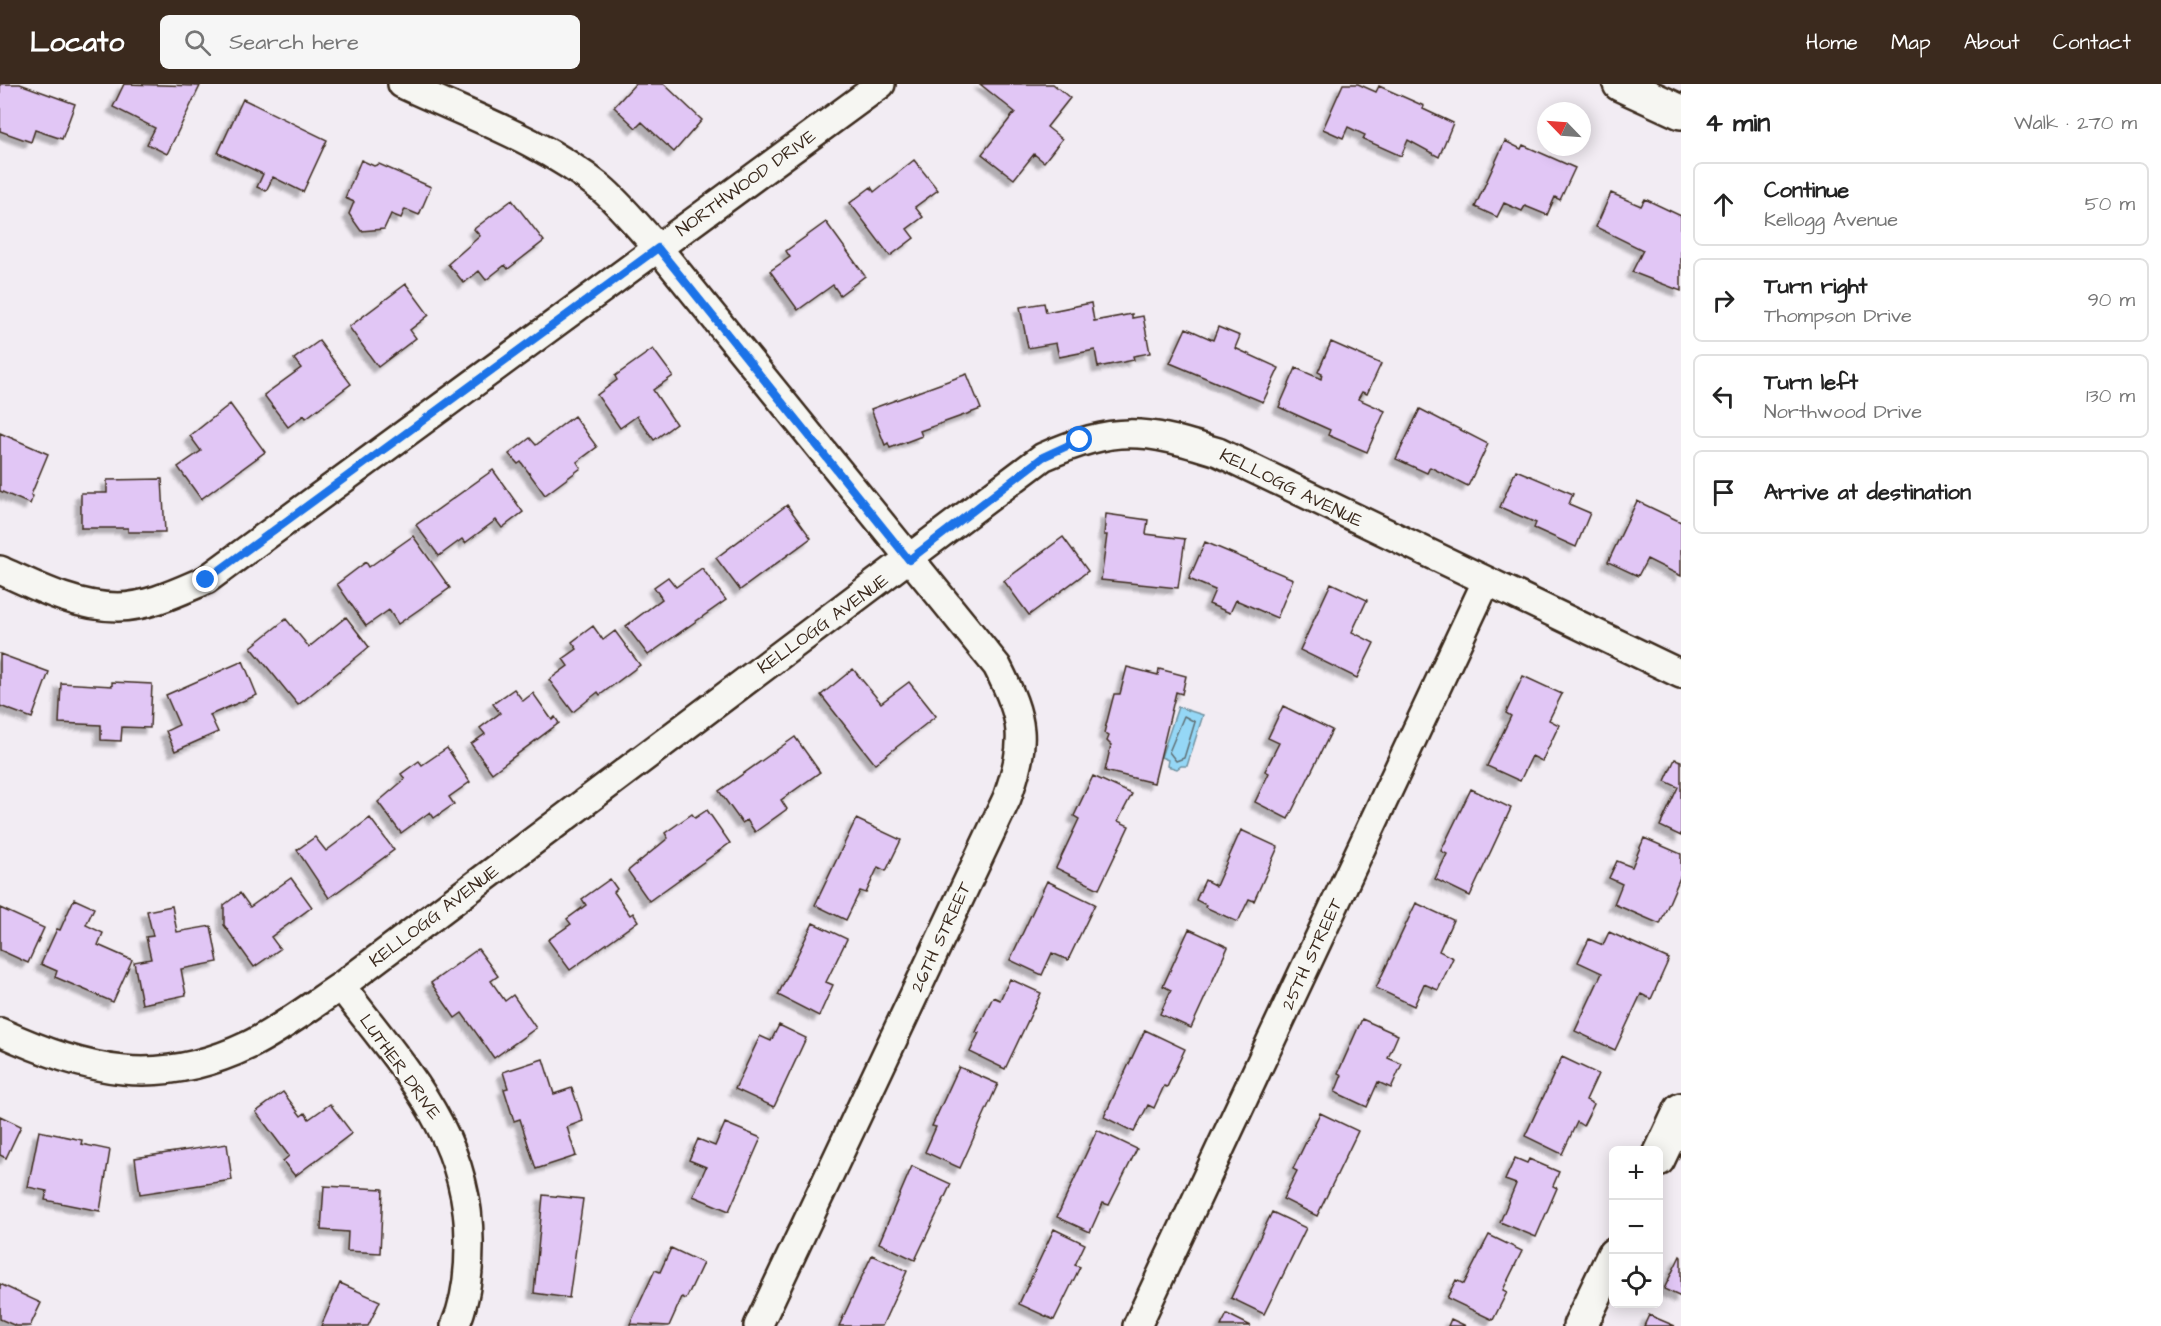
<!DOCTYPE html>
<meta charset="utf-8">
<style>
body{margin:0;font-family:"Architects Daughter",sans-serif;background:#f6f6f6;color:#222}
.controls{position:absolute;right:18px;bottom:18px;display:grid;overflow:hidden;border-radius:9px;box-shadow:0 3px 15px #0003}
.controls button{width:54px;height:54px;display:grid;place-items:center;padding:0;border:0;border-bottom:2px solid #e0e0e0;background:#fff;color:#222;font:30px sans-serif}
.compass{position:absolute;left:1537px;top:18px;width:54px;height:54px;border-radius:50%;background:#fff;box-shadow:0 3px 15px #0003;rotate:295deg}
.stop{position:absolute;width:18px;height:18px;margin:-14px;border:4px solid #1a73e8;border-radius:50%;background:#fff}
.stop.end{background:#1a73e8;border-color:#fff;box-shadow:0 2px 6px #0008}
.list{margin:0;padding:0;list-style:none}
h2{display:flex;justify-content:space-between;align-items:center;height:78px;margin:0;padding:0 24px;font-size:26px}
h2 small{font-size:20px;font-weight:400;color:#767676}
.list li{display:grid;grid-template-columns:39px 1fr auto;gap:18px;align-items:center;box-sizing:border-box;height:84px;margin:0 12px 12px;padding:0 12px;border:2px solid #e0e0e0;border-radius:9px}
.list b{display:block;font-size:22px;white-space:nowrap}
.list p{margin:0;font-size:20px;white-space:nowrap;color:#767676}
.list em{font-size:20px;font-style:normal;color:#767676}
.icon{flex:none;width:33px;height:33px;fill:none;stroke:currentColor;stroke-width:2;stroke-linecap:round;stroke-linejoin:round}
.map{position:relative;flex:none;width:1681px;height:1242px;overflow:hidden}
header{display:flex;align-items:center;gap:36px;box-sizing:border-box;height:84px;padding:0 30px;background:#3b2a1e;color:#fff}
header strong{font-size:28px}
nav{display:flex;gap:33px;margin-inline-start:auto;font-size:21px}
.search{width:420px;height:54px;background:#f6f6f6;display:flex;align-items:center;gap:15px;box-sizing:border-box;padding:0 21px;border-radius:9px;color:#767676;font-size:22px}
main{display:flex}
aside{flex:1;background:#fff}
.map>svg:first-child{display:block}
.water{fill:#95d7f6;stroke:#7192a0;stroke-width:1.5}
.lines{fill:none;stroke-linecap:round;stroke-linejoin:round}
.shore{stroke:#5f6f74;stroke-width:1.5}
.building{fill:#e1c6f5;stroke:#3b2a1e;stroke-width:1.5;filter:url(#shadow)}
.minor-casing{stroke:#3b2a1e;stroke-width:32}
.secondary-casing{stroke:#3b2a1e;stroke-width:38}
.minor{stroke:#f6f6f2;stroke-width:27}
.secondary{stroke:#f6f6f2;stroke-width:33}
.route{stroke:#1a73e8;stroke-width:8}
.labels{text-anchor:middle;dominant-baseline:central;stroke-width:6;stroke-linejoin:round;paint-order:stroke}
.street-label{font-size:18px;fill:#3b2a1e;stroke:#f6f6f2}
</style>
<header>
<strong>Locato</strong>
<div class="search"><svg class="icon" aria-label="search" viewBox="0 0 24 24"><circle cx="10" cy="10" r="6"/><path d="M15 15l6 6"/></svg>Search here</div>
<nav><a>Home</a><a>Map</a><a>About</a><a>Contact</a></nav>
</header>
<main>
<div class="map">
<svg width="1681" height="1242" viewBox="0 0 1681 1242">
<defs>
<filter id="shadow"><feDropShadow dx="-5.5" dy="5.5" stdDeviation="1.5" flood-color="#0004"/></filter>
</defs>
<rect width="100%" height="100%" fill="#f2ecf3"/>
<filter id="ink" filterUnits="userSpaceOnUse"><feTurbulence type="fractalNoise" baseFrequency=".0167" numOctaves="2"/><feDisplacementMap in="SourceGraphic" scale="12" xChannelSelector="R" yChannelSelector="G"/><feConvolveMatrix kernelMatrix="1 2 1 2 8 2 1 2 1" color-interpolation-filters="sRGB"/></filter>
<g filter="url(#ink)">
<path class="water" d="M1178,623L1203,631L1187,682H1181L1177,685L1167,682L1168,676L1161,673Z"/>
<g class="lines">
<path class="shore" d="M1184,632L1195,638L1184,674L1176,677L1169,668Z"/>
</g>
<path class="building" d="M0,0H20L75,20L62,55L35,46L31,58L0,47Z
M124,0L200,2L167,70L147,60L155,44L113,23Z
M635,0H664L702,36L674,68L642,38L636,44L614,23Z
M980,0H1053L1070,14L1047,43L1062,55L1044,78L1034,70L1014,95L982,70L1015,28Z
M1343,0H1358L1376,8L1379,2L1424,22L1423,25L1453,39L1439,73L1408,56L1401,72L1363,55L1365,51L1348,43L1343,54L1323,45Z
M243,15L327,56L303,108L273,93L266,107L257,103L263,90L218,69Z
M1505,57L1521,65L1523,61L1575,84L1560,116L1555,113L1547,131L1525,122L1522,127L1504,119L1497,133L1475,123Z
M361,76L374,82L379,80L431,103L419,131L405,125L401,134L391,130L384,145L361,147L349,130L354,118L345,114Z
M914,76L938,106L915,123L923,133L907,145L914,154L890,172L850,119L871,103L874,108Z
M1611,109L1641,122L1645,115L1681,132V207L1632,188L1643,166L1596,143Z
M512,116L544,157L508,185L505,181L486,196L479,187L464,199L448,180L480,152L474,145Z
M826,138L865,192L840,211L833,201L798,226L770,187L790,173L786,167Z
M406,200L429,231L410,246L416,254L378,283L349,243Z
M1044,219L1046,228L1091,219L1094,237L1132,230V234L1143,232L1150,269L1133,272L1134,276L1098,283L1095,266L1059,273L1056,259L1028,264L1020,223Z
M1218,243L1240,252L1235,264L1279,284L1263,318L1170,279L1186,244L1213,256Z
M319,257L351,300L306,334L304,331L288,343L264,311L301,284L294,275Z
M1331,258L1381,280L1367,310L1362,308L1358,315L1385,327L1367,368L1328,351L1330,346L1279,323L1296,284L1321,295L1322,290L1318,288Z
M653,265L673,292L653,306L676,340L654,356L637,332L620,344L597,311L617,296L615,292Z
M967,290L981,325L920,347L922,352L890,364L888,359L885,361L871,325Z
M230,320L265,368L201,415L178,383L201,367L190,352Z
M1420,325L1488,360L1468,402L1430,383L1427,389L1396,375Z
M574,332L597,363L577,378L581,384L545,411L521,378L518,380L509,370L530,354L536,361Z
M0,349L48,370L31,411L33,412L30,420L0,407Z
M493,386L523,428L502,444L496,436L465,459L462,455L439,472L416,441Z
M1516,386L1573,410L1569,420L1590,429L1576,463L1534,444L1536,439L1500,423Z
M162,395L165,448H128V444H81V409H107V396Z
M1637,417L1681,438V492L1647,475L1638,492L1608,478Z
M787,421L811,454L740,506L716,474Z
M1106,430L1148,436L1146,450L1185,455L1178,504L1101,496L1107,451H1104Z
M413,452L450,504L398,540L389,526L366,542L337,500L366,478L369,483Z
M1063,453L1088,487L1029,531L1004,497Z
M1205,458L1293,495L1277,534L1236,516L1230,529L1209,520L1215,506L1189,495Z
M702,484L726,516L648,571L626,542L662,515L654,503L668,493L676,503Z
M1331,499L1367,516L1352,548L1374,559L1357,594L1300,566Z
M346,533L369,563L298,621L251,563L286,535L309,563Z
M593,542L603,556L615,547L640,581L600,611L598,608L573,628L549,596L568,582L563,575L577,565L572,558Z
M0,570L49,588L32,634L0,622Z
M243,577L257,611L210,631L218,648L175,667L166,647L179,641L166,611Z
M1127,583L1158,591L1159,585L1186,592L1182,610L1176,608L1154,699L1105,687L1111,661L1107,657L1109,652L1104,649L1114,610H1120Z
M853,585L881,619L909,598L936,632L875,680L821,611Z
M1523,592L1562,610L1549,636L1559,641L1542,677L1532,672L1520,697L1487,682L1511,632L1506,629Z
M112,598L152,600L150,644L122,643L121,657L101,656V641L59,639L61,599L112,602Z
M514,605L523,617L533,609L552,636L555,633L559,639L492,689L471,660L485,650L480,644L500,629L493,620Z
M1283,622L1332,646L1288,735L1255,718L1269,689L1265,687L1279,659L1268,654Z
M795,653L820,688L781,716L787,725L755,748L747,736L742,739L719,707Z
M447,664L470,698L449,713L454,720L434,734L430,728L401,749L378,718L405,695L401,690L419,677L422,681Z
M1675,675L1681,677V752L1660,742L1678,703L1665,697Z
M1093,692L1132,710L1118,737L1129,742L1099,805L1056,784L1079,735L1074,732Z
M1471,705L1511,724L1470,812L1435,795L1447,770L1441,767Z
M707,726L730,759L649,817L628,787L668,754L665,749L692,730L695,734Z
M370,734L394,766L329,814L297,766L315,753L326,767Z
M856,735L901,756L886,787L878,783L866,809L860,807L846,836L815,821Z
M1241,746L1278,763L1254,817L1249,815L1238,838L1205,823L1206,821L1196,816L1205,796L1216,802Z
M1644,754L1681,770V791L1660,840L1614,820L1622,800L1609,794L1617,777L1632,783Z
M291,794L312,823L271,853L280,865L254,883L224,841V821L240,809L250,823Z
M610,795L617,805L614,808L630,831L633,829L638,837L570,886L548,856L571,840L567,835L586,821L582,815Z
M1047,797L1095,820L1068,876L1052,869L1042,891L1010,876Z
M74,815L94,824L86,841L103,849L98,861L132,876L113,918L55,893L57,887L41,880L57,845L60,846Z
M1416,819L1453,836L1439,867L1453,874L1438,906L1424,900L1414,922L1376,904Z
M172,822L177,848L211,842L218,878L181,885L186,911L142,920L134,878L151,875L146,853L153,852L147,827Z
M0,824L44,844L28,879L0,866Z
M813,839L847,855L826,898L833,901L819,932L778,911Z
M1189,845L1228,863L1191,944L1160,930L1171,906L1163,902Z
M1609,848L1669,875L1651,915L1641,910L1615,966L1575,947L1602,889L1578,878L1589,855L1603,861Z
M478,865L498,892L491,897L505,917L513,911L536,944L494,974L462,929L455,934L431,899Z
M1010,895L1041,909L1005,985L970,968L979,949L976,948L993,913L1000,916Z
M1362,935L1398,951L1388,974L1402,980L1391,1004L1378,998L1367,1023L1335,1008L1342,991L1338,989Z
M779,941L806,954L774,1023L735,1005L760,952L771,957Z
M1145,946L1185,965L1167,1003L1164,1002L1154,1024L1148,1021L1134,1048L1104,1033Z
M1562,973L1598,990L1586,1016L1594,1020L1583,1042L1577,1038L1562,1070L1525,1052Z
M543,975L554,1010L572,1004L583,1037L567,1043L576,1072L536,1085L520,1035L514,1037L504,1005L508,1004L503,988Z
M959,983L998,1000L960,1084L925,1068L936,1043L932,1042Z
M283,1008L301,1032L305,1029L309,1035L330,1020L352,1049L295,1092L283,1077L289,1072L256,1028Z
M1320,1029L1358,1047L1317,1132L1283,1115L1297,1087L1293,1085Z
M0,1032L21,1042L6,1074L0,1071Z
M725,1039L761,1054L729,1127L693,1112L706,1083L689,1076L698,1055L715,1062Z
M1097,1046L1137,1065L1109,1121L1103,1119L1090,1148L1057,1133Z
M39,1047L82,1056L81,1060L110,1066L100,1127L45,1116L47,1107L28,1103Z
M227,1060L232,1096L140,1110L135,1074Z
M1515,1074L1527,1079L1529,1075L1559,1088L1553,1102L1557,1104L1536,1153L1500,1138L1516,1100L1505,1096Z
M912,1082L951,1100L915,1176L879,1159Z
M324,1102L383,1105L380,1169L347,1167L348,1148L321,1146Z
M543,1111L583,1115L569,1214L534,1209Z
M1272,1128L1306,1144L1264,1230L1231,1214Z
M1054,1145L1085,1160L1075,1181L1080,1183L1054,1236L1019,1220Z
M1489,1151L1522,1167L1503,1206L1507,1208L1493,1236L1447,1214L1456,1196L1464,1200Z
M671,1164L703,1179L686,1215L682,1213L669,1242L630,1240L655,1186L660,1188Z
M872,1171L907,1187L882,1242H839Z
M1680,1172L1681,1173V1213L1664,1205Z
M340,1199L380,1217L368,1242H321Z
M0,1200L41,1219L30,1242H16L0,1235Z
M1227,1230L1251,1242H1221Z
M1649,1231L1675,1242H1644Z
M1451,1235L1466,1242H1448Z"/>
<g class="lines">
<g class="minor-casing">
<path id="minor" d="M402,0C468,31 544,57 601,104C621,121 639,144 658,164L997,582C1025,637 1027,657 1007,714L758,1242
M0,486C37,503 76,523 118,523C148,523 180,507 206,496L881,0
M341,902C403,984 471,1052 469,1162C469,1189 466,1217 455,1242
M0,948C89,988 157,1005 249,961C281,945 311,922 341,902L1043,373C1115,341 1144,345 1218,368L1681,590
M1137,1242L1486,498"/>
</g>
<g class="secondary-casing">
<path id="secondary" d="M1620,0L1681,28
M1658,1075L1681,1026
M1580,1242L1614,1171"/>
</g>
<use href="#minor" class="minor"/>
<use href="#secondary" class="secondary"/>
</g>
</g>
<g class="lines" filter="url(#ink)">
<path class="route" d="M206,496L658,164L909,476L1043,373L1080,356"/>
</g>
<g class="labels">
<g class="street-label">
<text transform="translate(746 99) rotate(-36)">NORTHWOOD DRIVE</text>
<text transform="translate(1291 404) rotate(26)">KELLOGG AVENUE</text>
<text transform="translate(823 540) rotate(-36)">KELLOGG AVENUE</text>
<text transform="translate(434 832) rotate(-37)">KELLOGG AVENUE</text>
<text transform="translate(941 853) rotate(-65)">26TH STREET</text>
<text transform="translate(1312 870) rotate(-65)">25TH STREET</text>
<text transform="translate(400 983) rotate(54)">LUTHER DRIVE</text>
</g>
</g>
</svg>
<div class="controls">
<button>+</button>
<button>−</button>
<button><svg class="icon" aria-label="locate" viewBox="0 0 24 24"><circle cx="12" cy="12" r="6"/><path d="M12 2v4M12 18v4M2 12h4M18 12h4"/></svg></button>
</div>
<svg class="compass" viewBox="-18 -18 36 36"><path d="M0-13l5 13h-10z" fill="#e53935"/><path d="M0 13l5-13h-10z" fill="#767676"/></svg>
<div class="stop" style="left:1080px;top:356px"></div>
<div class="stop end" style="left:206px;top:496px"></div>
</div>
<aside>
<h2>4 min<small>Walk · 270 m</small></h2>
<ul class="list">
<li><svg class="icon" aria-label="ahead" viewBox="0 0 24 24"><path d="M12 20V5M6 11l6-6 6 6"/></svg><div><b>Continue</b><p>Kellogg Avenue</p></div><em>50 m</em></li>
<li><svg class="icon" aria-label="right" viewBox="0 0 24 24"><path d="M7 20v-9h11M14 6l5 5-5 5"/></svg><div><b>Turn right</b><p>Thompson Drive</p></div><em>90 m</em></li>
<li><svg class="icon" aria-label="left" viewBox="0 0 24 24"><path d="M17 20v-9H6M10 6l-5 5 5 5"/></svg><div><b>Turn left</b><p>Northwood Drive</p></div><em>130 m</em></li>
<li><svg class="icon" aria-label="arrive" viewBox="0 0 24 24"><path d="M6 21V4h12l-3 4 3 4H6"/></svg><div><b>Arrive at destination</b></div></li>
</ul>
</aside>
</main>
